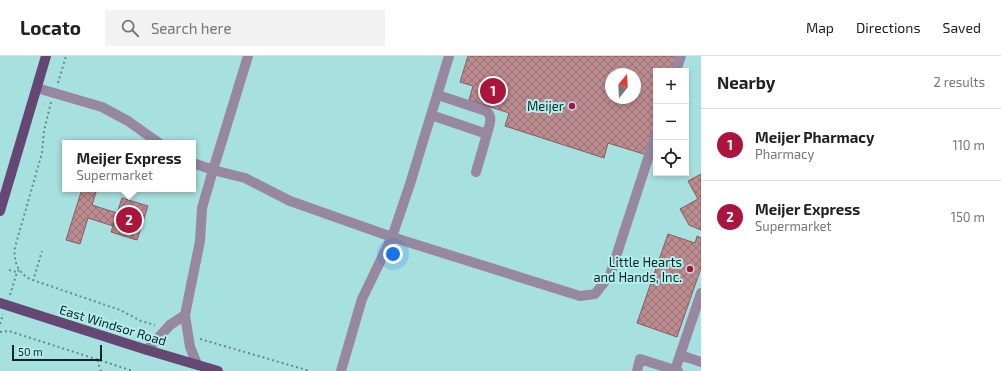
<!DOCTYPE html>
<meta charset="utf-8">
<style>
body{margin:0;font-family:"Exo 2",sans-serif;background:#f2f2f2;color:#222}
.controls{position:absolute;right:12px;top:12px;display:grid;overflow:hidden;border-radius:0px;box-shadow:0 2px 6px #0003}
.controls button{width:36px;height:36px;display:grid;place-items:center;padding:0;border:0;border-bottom:1px solid #e0e0e0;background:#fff;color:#222;font:20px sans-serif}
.compass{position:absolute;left:605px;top:12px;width:36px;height:36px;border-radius:50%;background:#fff;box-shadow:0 2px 6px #0003;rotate:18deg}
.scale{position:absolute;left:12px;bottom:10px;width:90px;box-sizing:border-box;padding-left:4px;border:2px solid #0e2625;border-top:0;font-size:11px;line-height:14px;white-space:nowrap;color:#0e2625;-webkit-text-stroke:3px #b4eeec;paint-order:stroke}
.you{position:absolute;left:393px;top:198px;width:14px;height:14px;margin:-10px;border:3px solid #fff;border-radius:50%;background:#1a73e8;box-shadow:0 0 0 6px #1a73e833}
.badge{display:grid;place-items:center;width:26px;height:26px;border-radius:50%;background:#aa143d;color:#fff;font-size:13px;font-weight:700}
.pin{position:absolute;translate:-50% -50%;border:2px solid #fff;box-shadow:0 1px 4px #0006}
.popup{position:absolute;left:62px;top:84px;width:134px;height:52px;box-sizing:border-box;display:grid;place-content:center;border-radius:0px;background:#fff;filter:drop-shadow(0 1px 3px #0005);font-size:13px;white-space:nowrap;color:#767676}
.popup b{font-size:15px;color:#222}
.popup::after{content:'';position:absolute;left:50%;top:100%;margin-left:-8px;border:8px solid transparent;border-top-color:#fff}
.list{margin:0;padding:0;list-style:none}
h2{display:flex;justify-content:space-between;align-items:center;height:52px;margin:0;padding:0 16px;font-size:17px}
h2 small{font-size:13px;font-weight:400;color:#767676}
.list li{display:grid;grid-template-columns:26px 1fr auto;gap:12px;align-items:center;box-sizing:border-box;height:72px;padding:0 16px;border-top:1px solid #e0e0e0}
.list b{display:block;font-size:15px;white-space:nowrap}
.list p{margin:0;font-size:13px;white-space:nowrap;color:#767676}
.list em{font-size:13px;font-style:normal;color:#767676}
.icon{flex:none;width:22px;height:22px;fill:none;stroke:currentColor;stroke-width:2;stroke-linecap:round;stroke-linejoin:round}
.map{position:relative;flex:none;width:701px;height:315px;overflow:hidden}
header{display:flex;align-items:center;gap:24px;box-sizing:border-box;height:56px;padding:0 20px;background:#fff;border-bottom:1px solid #e0e0e0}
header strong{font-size:19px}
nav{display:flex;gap:22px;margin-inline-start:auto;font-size:14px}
.search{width:280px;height:36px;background:#f2f2f2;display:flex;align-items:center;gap:10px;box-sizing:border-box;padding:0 14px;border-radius:0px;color:#767676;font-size:15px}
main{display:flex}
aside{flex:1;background:#fff}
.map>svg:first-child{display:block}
.building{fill:url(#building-cross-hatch);stroke:#895c60;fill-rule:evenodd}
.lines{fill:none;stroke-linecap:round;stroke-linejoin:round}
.path{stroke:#618b89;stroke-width:2;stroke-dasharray:2 3;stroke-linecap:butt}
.minor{stroke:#9787a0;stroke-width:10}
.major{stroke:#644773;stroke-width:10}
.poi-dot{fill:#aa143d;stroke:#b4eeec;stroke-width:1.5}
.labels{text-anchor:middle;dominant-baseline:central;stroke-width:4;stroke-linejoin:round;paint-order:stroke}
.poi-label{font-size:13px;fill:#0e2625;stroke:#b4eeec;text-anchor:end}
.street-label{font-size:13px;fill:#0e2625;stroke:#b4eeec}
</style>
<header>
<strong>Locato</strong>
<div class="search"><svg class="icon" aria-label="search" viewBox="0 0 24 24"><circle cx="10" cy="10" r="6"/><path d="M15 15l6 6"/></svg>Search here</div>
<nav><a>Map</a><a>Directions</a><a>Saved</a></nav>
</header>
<main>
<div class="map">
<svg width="701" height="315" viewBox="0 0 701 315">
<defs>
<pattern id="building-cross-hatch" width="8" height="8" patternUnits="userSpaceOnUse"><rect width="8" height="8" fill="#bb8b8f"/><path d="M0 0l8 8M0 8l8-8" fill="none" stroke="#967175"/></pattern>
</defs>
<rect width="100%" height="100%" fill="#a7e1df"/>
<path class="building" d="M468,0H678L674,15H656V71L647,99L608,87L604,102L505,70L509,57L469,44L473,30L460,26ZM611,18H635V42H611Z
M701,118V174L689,169L680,153L698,143L688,125Z
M82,133H97L92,149L117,157L113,170L88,162L80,188L66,184Z
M122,142L148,150L137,184L111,176Z
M668,178L695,187L697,180L701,182V212L677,281L637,267Z"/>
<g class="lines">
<path class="path" d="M58,27L66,0
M51,46L44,75L42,97L15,191C13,205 18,217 30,223L120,254L141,265L155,269
M9,214L17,216
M33,225L42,195
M10,239L17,216L19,214
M0,268L3,258
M0,276L9,275L133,315
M200,283L310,315
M98,304V307L101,315"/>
<path class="minor" d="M676,15L681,0
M37,32L102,51L128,65L159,87
M438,39L486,55C494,61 489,69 487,78
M431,59L487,78L476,116
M193,107L213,114L245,122L290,145L392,181L580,240L595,238L610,219L656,78
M147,294L170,269L185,259
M680,299L701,306
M197,308L190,291L185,259L200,185L202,152L213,114L248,0
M675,314L701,237
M341,315L362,243L392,181L410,128L449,0
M637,315L640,303L678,315"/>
<path class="major" d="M0,155L46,0
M0,247L147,294L218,315"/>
</g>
<g class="poi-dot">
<circle cx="572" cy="50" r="4"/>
<circle cx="690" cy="213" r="4"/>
</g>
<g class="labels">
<g class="poi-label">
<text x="564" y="50">Meijer</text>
<text x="682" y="206">Little Hearts<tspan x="682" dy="15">and Hands, Inc.</tspan></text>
</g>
<g class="street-label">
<text transform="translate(113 269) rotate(17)">East Windsor Road</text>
</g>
</g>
</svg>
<div class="controls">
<button>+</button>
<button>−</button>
<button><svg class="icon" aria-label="locate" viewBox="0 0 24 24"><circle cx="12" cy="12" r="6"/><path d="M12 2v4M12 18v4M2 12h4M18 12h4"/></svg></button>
</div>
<svg class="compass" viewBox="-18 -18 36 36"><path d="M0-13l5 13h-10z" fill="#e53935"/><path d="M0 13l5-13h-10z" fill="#767676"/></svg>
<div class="scale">50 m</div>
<div class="you"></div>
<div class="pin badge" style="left:493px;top:35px">1</div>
<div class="pin badge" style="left:129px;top:164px">2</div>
<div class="popup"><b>Meijer Express</b>Supermarket</div>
</div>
<aside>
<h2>Nearby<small>2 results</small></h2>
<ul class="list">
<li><span class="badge">1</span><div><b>Meijer Pharmacy</b><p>Pharmacy</p></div><em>110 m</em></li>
<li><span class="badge">2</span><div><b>Meijer Express</b><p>Supermarket</p></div><em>150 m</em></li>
</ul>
</aside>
</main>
